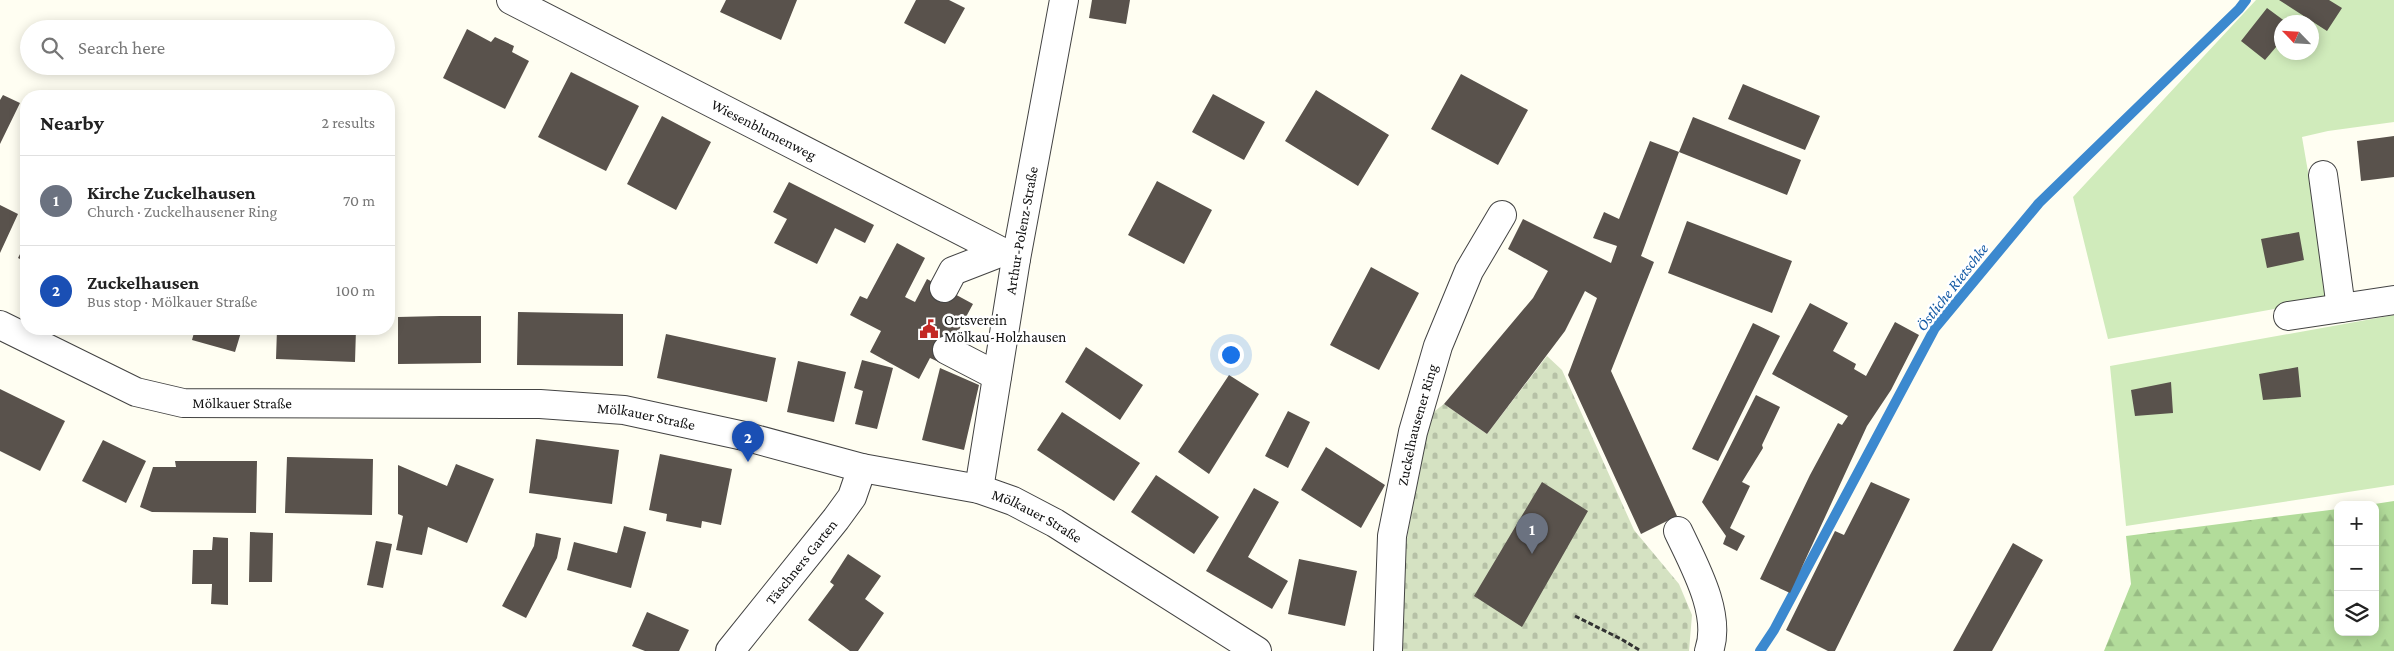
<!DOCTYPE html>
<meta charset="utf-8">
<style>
body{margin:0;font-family:"Crimson Pro",serif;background:#f6f6f6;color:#222}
.controls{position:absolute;right:15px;bottom:15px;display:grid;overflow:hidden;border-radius:10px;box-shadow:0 2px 12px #0003}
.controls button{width:45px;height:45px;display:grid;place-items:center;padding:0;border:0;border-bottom:1px solid #e0e0e0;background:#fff;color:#222;font:25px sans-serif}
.compass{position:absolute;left:2274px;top:15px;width:45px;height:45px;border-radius:50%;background:#fff;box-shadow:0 2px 12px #0003;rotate:295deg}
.you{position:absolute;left:1230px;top:354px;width:18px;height:18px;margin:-12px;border:4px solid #fff;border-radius:50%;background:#1a73e8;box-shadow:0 0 0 8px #1a73e833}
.badge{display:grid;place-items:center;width:32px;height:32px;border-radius:50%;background:#c32925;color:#fff;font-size:16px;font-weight:700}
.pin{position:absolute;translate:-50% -41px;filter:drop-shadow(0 1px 2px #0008)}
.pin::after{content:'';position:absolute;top:26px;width:18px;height:15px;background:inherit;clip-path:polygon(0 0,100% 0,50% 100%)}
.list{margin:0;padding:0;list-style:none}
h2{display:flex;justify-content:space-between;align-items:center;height:65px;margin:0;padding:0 20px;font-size:21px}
h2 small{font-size:16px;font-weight:400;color:#767676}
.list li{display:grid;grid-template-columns:32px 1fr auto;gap:15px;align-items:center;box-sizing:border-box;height:90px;padding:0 20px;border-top:1px solid #e0e0e0}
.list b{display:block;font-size:19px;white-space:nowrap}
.list p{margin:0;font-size:16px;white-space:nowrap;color:#767676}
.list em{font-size:16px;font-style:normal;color:#767676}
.icon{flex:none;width:28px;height:28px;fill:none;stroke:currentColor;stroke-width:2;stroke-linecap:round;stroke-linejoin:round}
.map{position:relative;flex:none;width:2394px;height:651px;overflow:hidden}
.search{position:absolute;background:#fff;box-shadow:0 2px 12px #0003;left:20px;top:20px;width:375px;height:55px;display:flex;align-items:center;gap:12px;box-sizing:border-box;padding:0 18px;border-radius:28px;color:#767676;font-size:19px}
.panel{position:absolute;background:#fff;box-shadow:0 2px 12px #0003;left:20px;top:90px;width:375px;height:245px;border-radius:20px}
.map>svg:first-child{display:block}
.forest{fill:url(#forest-firs)}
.cemetery{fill:url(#cemetery-stones)}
.garden{fill:#d0ebbb;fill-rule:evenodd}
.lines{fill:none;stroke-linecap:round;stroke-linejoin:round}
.stream{stroke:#3c89cf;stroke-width:10}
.building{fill:#59524c}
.minor-casing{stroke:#434343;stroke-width:30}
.path{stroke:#323232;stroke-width:3;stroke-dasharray:5 2.5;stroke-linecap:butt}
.minor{stroke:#fff;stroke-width:28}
.labels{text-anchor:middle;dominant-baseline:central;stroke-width:5;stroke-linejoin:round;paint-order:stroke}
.street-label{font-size:15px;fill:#101010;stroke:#fff}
.poi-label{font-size:15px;fill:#101010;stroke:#fff;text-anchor:start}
.water-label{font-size:16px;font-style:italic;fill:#165ba5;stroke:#fff}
</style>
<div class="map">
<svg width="2394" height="651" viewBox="0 0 2394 651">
<defs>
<pattern id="forest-firs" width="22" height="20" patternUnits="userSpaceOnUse" patternTransform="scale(1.25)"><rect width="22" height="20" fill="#b2dc9a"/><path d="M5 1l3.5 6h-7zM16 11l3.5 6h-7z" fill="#98bc84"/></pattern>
<pattern id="cemetery-stones" width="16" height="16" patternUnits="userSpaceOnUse" patternTransform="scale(1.25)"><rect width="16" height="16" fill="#d5e2c2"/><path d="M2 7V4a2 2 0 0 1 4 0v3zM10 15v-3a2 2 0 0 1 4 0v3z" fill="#b6c1a6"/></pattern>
</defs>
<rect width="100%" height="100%" fill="#fffef2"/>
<path class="forest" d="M2394,501V651H2104L2131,584L2126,536L2338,509V632H2375V505H2368Z"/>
<path class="cemetery" d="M1547,356L1562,370L1634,530L1679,584L1692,615L1689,651H1398L1401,575L1427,417L1444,404L1487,434Z"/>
<path class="garden" d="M2256,0H2394V122L2328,131L2302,137L2330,299L2108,339L2073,197ZM2282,22H2312V52H2282Z
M2394,315V485L2126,526L2110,366Z"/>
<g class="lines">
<path class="stream" d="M1760,651L1774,630L1935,328L2039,203L2239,9L2246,0"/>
</g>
<path class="building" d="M726,0H797L781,40L720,12Z
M916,0H949L965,8L945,44L904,23Z
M1092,0H1130L1126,24L1089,18Z
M2279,0H2329L2342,8L2327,31Z
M2267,8L2286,22H2282V40L2265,60L2241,41Z
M467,29L491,42L495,37L514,46L512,52L529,61L505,109L443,78Z
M571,72L639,106L606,171L538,137Z
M1461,74L1528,110L1498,165L1431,129Z
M1743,84L1820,116L1805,150L1728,119Z
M1316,90L1389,135L1358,186L1285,141Z
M1213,94L1265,122L1244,160L1192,132Z
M3,95L20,103L0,144V100Z
M662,116L711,142L676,210L627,184Z
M1693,117L1801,160L1787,195L1679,152Z
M2394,136V177L2361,181L2357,141Z
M1650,141L1679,152L1641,256L1654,262L1611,371L1677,516L1641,534L1568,375L1597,298L1585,291L1565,331L1487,434L1444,404L1533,298L1548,271L1508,249L1523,219L1611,263L1617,246L1593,238L1604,212L1619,219Z
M1157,181L1212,210L1184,264L1128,235Z
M789,182L874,225L865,243L835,228L817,264L774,243L787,219L773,212Z
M0,205L18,214L0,253Z
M1687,221L1792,261L1772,313L1668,273Z
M2299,232L2304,260L2267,268L2261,239Z
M26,242V262L18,258Z
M897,243L925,258L905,297L915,302L927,279L973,304L941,363L930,358L919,379L870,352L881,331L850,315L860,296L867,299Z
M1371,267L1419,293L1379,370L1330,345Z
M1810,303L1848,323L1833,351L1856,364L1854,369L1866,376L1895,322L1919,335L1891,390L1867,426L1790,593L1760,579L1810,475L1838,423L1842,425L1848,416L1772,374Z
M518,312L623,314V366L517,365Z
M440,316H481V363L398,364V317Z
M1753,323L1780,336L1718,461L1692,449Z
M195,329H242L235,352L192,340Z
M277,329H356L355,362L276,359Z
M666,334L776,358L767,402L657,378Z
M1086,347L1143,385L1120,420L1065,382Z
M862,360L893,368L877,429L855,424L863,391L854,388Z
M798,361L846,372L834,422L787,412Z
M2298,367L2301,397L2263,400L2259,374Z
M940,368L979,385L964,450L922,440Z
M1229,375L1259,394L1209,474L1178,452Z
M2171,382L2173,413L2135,416L2131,390Z
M0,389L65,421L40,471L0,451Z
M1756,395L1780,407L1762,445L1763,448L1742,482L1750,486L1730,528L1745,536L1737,551L1723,544L1726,536L1702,502Z
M1288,411L1310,422L1288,468L1265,456Z
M1062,412L1140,463L1114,501L1037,450Z
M536,439L619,450L612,504L529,493Z
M103,440L146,461L126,503L82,481Z
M1326,447L1385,485L1361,528L1301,490Z
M660,454L732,469L721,525L702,521L701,528L666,521L667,514L649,510Z
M287,457L373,459L372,515L285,513Z
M175,461H257L256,513L152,512L140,507L153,467H176Z
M456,464L494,479L467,543L428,527L422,555L396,550L403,516L398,514V465L447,486Z
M1156,475L1219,517L1194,554L1131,512Z
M1542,482L1588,511L1522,627L1474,596Z
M1871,482L1910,499L1835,651H1828L1786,630L1835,531L1844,535Z
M1254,488L1279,502L1248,557L1288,581L1272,609L1206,571Z
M624,526L646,532L631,588L567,570L574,542L617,553Z
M250,532L273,533L272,582H249Z
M536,533L561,538L557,558L526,618L502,606L534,546Z
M213,537L228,538V605L211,604L212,584H192L193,550H212Z
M376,541L392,544L383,588L367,585Z
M2013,543L2043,560L1992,651H1953Z
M848,554L881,576L865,599L884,613L858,651H850L808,620L834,585L830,582Z
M1299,559L1357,571L1345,626L1288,614Z
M647,612L689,630L679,651H645L632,646Z"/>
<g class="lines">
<g class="minor-casing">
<g id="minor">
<path id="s1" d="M511,0L1016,259"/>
<path d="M2323,175L2341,308"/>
<path d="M944,288L953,271L1002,252"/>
<path d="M2288,316L2394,300"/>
<path id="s2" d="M0,325L136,392L183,403L540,404L624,410L744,436L862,468L979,489L1013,501L1055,523L1257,651"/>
<path d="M947,350L997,376"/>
<path id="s3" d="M979,489L1016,259L1064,0"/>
<path d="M1678,531C1694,565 1722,614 1709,651"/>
<path id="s4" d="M730,651L836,519L852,497L862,468"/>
<path id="s5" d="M1388,651L1392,536L1413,432L1438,346L1469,271L1502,215"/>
</g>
</g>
<path class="path" d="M1575,616L1621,639L1641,651"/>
<use href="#minor" class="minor"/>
</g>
<defs>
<g id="civic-bare" transform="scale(1.5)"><path d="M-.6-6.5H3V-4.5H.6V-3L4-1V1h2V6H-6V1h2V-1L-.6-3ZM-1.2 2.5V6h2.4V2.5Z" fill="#c32925" stroke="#fff" stroke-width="2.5" paint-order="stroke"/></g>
</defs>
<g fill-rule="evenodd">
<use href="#civic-bare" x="929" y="329"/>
</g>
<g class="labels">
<g class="street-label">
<text stroke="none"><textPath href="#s1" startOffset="284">Wiesenblumenweg</textPath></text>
<text stroke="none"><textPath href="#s3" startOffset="262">Arthur-Polenz-Straße</textPath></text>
<text stroke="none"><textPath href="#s2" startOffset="259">Mölkauer Straße</textPath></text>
<text stroke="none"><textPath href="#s2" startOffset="664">Mölkauer Straße</textPath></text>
<text stroke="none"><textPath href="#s5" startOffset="229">Zuckelhausener Ring</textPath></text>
<text stroke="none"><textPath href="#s2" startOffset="1069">Mölkauer Straße</textPath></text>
<text stroke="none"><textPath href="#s4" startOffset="114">Täschners Garten</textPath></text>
</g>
<g class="poi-label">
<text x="944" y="320">Ortsverein<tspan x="944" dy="17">Mölkau-Holzhausen</tspan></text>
</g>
<g class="water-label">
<text transform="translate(1952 287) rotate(-52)">Östliche Rietschke</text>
</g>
</g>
</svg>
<div class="controls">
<button>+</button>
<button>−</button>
<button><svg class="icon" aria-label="layers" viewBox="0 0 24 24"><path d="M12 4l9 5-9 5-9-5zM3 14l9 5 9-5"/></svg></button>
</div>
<svg class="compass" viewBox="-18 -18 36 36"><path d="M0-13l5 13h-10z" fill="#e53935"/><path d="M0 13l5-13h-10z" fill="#767676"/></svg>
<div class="you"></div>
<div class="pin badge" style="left:1532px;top:554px;background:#6b7280">1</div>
<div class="pin badge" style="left:748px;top:462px;background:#1a4fb4">2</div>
<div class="search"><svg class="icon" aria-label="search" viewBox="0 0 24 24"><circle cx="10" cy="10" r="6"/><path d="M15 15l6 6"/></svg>Search here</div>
<section class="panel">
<h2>Nearby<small>2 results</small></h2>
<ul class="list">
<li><span class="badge" style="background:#6b7280">1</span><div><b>Kirche Zuckelhausen</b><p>Church · Zuckelhausener Ring</p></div><em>70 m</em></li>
<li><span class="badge" style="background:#1a4fb4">2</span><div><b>Zuckelhausen</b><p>Bus stop · Mölkauer Straße</p></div><em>100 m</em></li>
</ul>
</section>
</div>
